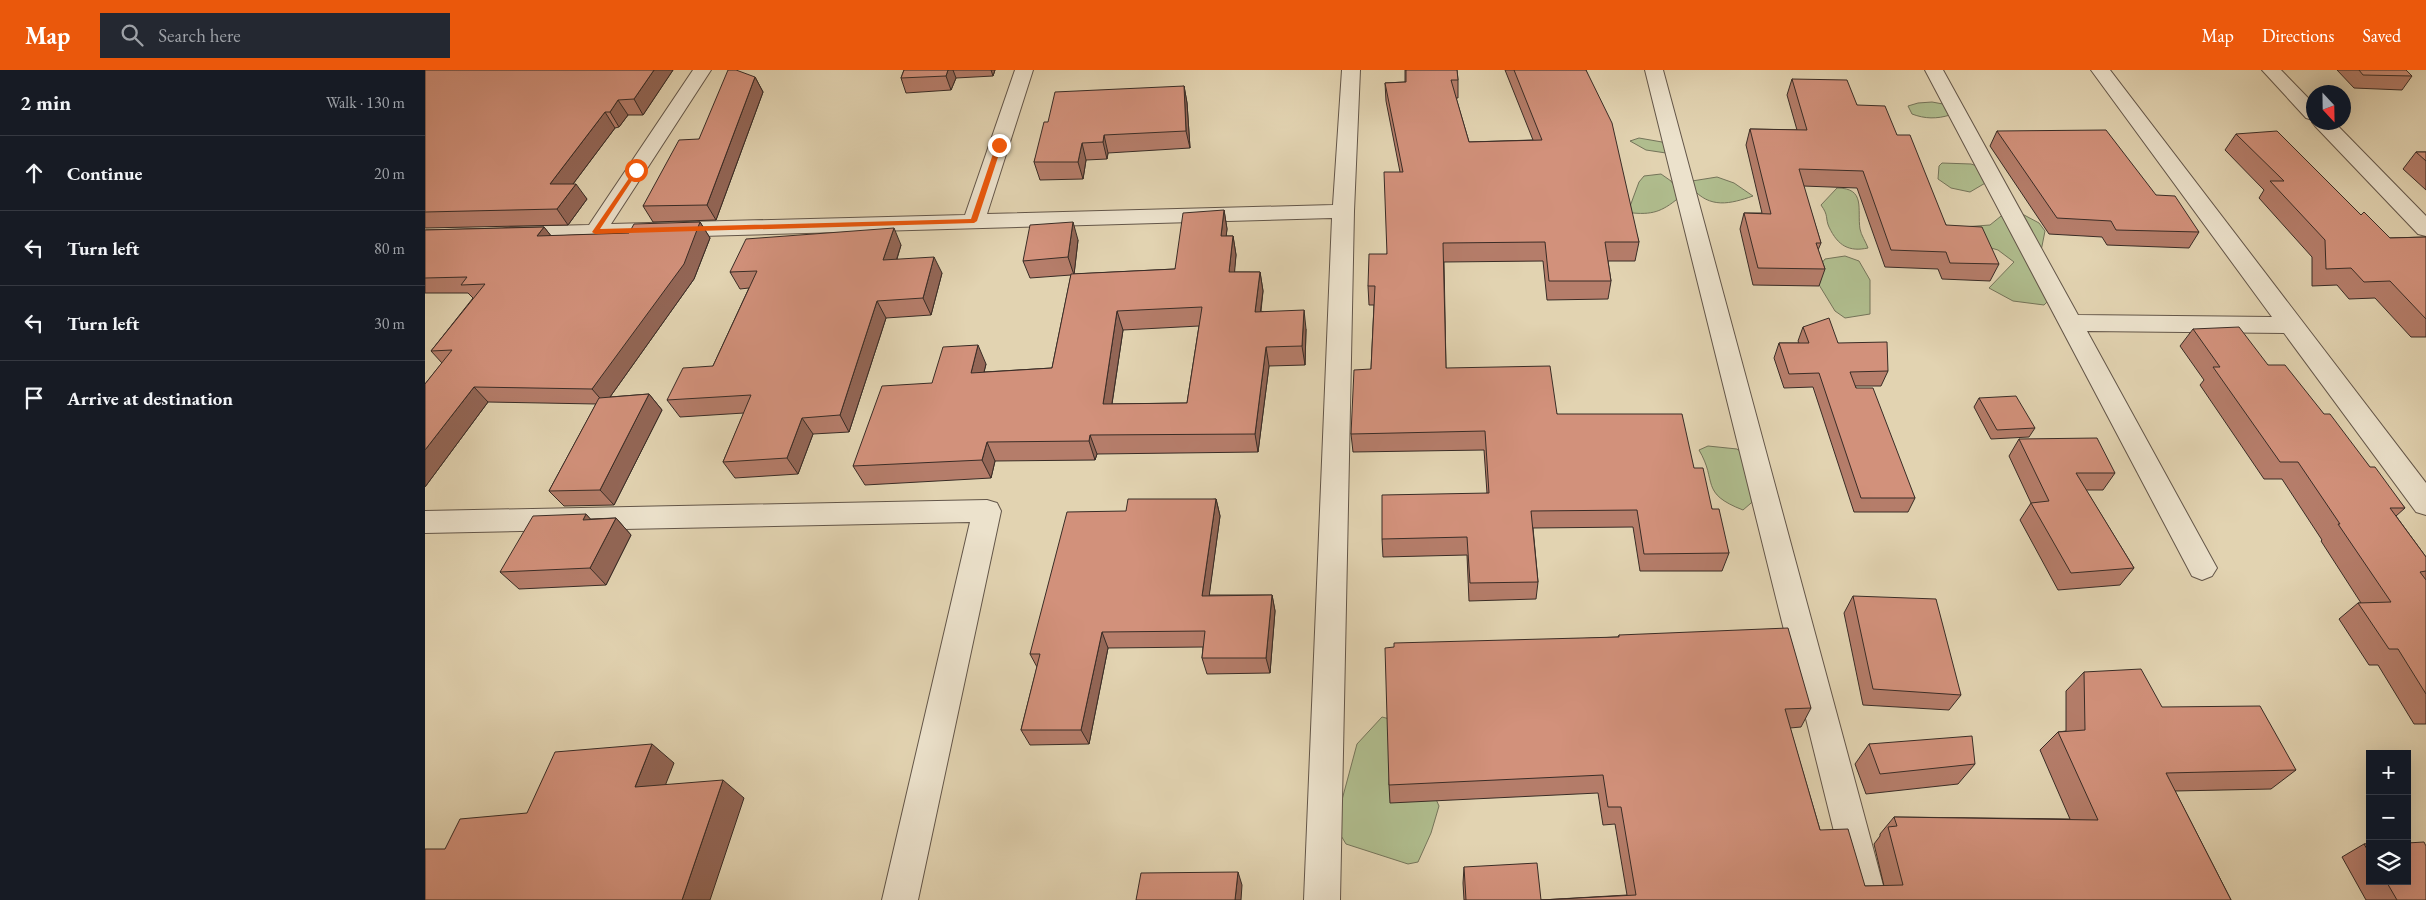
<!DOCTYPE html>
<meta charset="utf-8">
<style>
body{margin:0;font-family:"EB Garamond",serif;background:#242831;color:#f1f3f6}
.controls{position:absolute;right:15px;bottom:15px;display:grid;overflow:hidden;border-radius:0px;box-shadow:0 5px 20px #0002}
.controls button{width:45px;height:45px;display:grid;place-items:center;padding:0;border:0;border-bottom:1px solid #363941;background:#171b24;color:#f1f3f6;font:25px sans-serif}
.compass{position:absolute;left:1881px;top:15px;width:45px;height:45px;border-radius:50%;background:#171b24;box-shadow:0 5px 20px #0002;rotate:158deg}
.stop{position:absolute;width:15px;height:15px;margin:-11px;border:4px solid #ea580c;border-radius:50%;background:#fff}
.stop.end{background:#ea580c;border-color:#fff;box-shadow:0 1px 5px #0008}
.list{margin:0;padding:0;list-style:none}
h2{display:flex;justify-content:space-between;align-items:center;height:65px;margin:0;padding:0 20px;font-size:21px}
h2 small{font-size:16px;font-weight:400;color:#9ea1a6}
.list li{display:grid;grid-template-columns:32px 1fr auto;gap:15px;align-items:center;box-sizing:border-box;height:75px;padding:0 20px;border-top:1px solid #363941}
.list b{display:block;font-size:19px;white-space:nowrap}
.list em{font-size:16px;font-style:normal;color:#9ea1a6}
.icon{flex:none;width:28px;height:28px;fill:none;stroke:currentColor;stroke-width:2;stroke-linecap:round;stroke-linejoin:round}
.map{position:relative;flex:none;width:2001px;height:830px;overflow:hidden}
header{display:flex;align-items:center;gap:30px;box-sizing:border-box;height:70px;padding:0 25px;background:#ea580c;color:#fff}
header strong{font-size:24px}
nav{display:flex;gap:28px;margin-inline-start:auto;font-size:18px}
.search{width:350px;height:45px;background:#242831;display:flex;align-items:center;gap:12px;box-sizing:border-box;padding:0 18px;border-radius:0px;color:#9ea1a6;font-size:19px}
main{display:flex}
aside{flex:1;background:#171b24}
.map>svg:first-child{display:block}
.green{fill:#b0bd8e;stroke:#74745a}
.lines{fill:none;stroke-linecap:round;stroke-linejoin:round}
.street-casing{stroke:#635649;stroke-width:2}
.street{fill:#ece2cc;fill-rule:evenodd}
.wall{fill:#b57d6a;stroke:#392c26;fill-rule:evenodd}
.shaded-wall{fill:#936656;stroke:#392c26}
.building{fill:#d2917b;stroke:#392c26;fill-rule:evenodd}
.route{fill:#ea580c}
</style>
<header>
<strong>Map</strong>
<div class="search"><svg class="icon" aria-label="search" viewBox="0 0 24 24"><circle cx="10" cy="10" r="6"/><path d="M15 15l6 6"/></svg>Search here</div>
<nav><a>Map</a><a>Directions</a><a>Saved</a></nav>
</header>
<main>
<aside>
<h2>2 min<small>Walk · 130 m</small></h2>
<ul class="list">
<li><svg class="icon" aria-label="ahead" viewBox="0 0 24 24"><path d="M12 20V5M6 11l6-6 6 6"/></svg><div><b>Continue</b></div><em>20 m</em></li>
<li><svg class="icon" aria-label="left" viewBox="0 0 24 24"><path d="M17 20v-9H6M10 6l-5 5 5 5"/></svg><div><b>Turn left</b></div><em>80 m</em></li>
<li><svg class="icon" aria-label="left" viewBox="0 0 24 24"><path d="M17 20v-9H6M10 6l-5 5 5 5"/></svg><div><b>Turn left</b></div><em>30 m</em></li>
<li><svg class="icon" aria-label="arrive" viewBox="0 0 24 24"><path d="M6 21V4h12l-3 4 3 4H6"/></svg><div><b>Arrive at destination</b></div></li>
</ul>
</aside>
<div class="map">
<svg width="2001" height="830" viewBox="0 0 2001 830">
<rect width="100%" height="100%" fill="#e2d3b1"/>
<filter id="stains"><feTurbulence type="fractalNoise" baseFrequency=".004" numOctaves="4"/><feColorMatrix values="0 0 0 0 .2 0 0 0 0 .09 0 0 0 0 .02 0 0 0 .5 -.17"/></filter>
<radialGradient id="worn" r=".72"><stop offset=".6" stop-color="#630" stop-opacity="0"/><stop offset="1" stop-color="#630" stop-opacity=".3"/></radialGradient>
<path class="green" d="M1507,32L1518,34L1527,42L1525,45C1512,49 1500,49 1487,44L1483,36L1493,33Z
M1214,68L1237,72L1241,77V83L1221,80L1205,71Z
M1517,93L1546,94L1555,97L1562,112L1545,122L1526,118L1513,109L1514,96Z
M1236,104L1246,111L1256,126C1239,140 1230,145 1208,143L1204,139L1214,112L1219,106Z
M1292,107L1309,113L1328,126C1305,134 1285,139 1267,118V111Z
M1412,118C1441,118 1432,139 1435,159C1436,165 1441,172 1443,178C1424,182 1413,176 1404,157C1400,148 1404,146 1396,135Z
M1586,138L1614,153L1620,161L1616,181L1626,228L1619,235L1588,231L1564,218L1589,192L1573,180L1524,166L1538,157L1565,155Z
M1420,186L1434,191L1445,210V244L1420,248L1410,241L1388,205L1400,189Z
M1283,376L1312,379L1338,399L1340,421L1318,440C1274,423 1293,412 1274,380Z
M957,647L977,652L1014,736L1006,763L993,792L983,794L921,774L915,764L914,741L932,674Z"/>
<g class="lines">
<g class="street-casing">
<path id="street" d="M268,0H286L186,154L540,145L590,0H608L562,144L908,135L917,0H935L929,141L915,830H879L907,148L170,169L86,171L78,169L75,164L78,159L86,157L164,155Z
M1220,0H1238L1462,830H1426Z
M1500,0H1518L1653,245L1847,247L1666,0H1685L2001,413V445L1991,442L1859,263L1662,261L1792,498L1787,506L1777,510L1767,506Z
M1837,0H1856L1888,33V50L1881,48Z
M1888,50V52H1909L2001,146V166L1993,164L1890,56L1887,52Z
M562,430L572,433L576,441L493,830H457L545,452L0,463V441Z"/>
</g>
<use href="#street" class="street"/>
</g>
<path class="wall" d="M0,0H248L218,45H203L194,57L190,58L148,114L162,129L143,155L0,158Z
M479,0H570L568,6L531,8L526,20L481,23L476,8Z
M980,0H1032L1033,10V28H1031L1044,72L1108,70L1080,0H1161L1214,172L1210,191H1183L1186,211L1183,229L1122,230L1118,191L1019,192L1021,298L1132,344L1269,398L1287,439L1304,483L1297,501H1215L1208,457L1108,458L1113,512L1111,529L1044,531L1042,485L958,487L957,469L1062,423L1059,380L928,382L926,364L946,299L949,235H944L943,216L962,184L975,102L961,31L960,13L980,12Z
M1912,0H1981L1987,6L1977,20L1929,18Z
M330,7L338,22L291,150L228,152L218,136L274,69Z
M1367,9L1432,35L1472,65L1521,155L1574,194L1565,211L1517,209L1513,199L1460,197L1432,118L1378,116L1396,173L1393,180L1400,199L1394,216L1328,215L1315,159L1319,143H1337L1321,75L1325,59L1372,60L1362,25Z
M759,16L762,33L765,78L683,83L682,89L661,90L658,109L615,110L609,92L623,52Z
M1572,61L1731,125L1774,162L1764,178L1682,175L1677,167L1624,164L1565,76Z
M1811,64L1936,145L1965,168L2001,167V267H1986L1950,228L1924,229L1912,215L1887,216V187L1834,128L1839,120L1800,80Z
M1991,82H2001V120L1978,99Z
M799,140L802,159L801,166H808L811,185L809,202H835L838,221L836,241L881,259L880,295L844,296L833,382L672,384L670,390L570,391L566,408L440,415L428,396L507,313L561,294L559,302L627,298L646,205L605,208L598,191L653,170L649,204L750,199ZM774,256L762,333L687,334L698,260Z
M275,152L285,168L269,209L185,327L224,324L237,340L189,435L139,436L124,421L171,334L63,332L0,417V314L17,293L6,281L48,228L43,223H0V160L119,157L126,166L204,163Z
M476,175L472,189L517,203L506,245L461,248L424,362L388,364L373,404L310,408L298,392L319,343L255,347L242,330L288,296L324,218L315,219L305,202Z
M1378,257L1413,273L1463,301L1456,316H1430L1490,428L1483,442H1429L1388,317L1359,318L1349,288L1354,273H1374L1373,271Z
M1768,259L1843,295L1899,344L1980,438L1971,446L2001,487V654H1989L1953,595H1944L1914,549L1933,533H1936L1896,471L1897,470L1857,409H1839L1775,315L1779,310L1755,276Z
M1554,328L1610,358L1604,367L1566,369L1549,337Z
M1594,369L1690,403L1678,420H1661L1709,498L1695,515L1633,520L1595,450L1606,433L1584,386Z
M791,429L795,446L784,525H847L850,541L845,603L782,604L777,588L778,577L683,578L664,674L605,675L596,660L612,597L605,584L701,441Z
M161,444L165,449L191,448L206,465L181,515L94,519L75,502Z
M1428,526L1536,625L1524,640L1438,635L1419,543Z
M1194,565L1386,638L1376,657L1365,658L1395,760L1440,816H1459L1449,774L1455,766V764L1469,747L1645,749L1615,680L1633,662L1641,661V621L1659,602L1871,700L1846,719L1750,721L1806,830H1039L1038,813L1039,797L1116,830L1202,825L1190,754L1178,755L1173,723L965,733L964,715L969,577L1193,567Z
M1444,674L1550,694L1533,714L1441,724L1430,694Z
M1939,774H1945V811H1982L2001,830H1941L1917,787Z"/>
<path class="shaded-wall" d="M229,0H248L218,45L209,29Z
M523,0H528L531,8L526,20L521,6Z
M566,0H570L568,6Z
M330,7L338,22L291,150L282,135Z
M759,16L762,33L765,78L761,61Z
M193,30L203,45L194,57L185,42Z
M180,42L190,58L136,130L125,114Z
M679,65L683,83L682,89L678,72Z
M657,73L661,90L658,109L653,92Z
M151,114L162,129L143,155L132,139Z
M799,140L802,159L799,185L796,166Z
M275,152L285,168L269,209L180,334L167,319Z
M648,152L653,170L649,205L643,187Z
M119,157L131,172L112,166Z
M469,158L476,175L466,207L458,190Z
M808,166L811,185L808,221L804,202Z
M509,187L517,203L506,245L498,228Z
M835,202L838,221L833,260L830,242Z
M452,231L461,248L424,362L415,345Z
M879,240L881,259L880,295L877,276Z
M692,241L698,260L684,353L678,334Z
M553,275L561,294L554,322L546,303Z
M841,277L844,296L833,382L830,364Z
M49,317L63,332L0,417V380Z
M224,324L237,340L189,435L175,420Z
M377,348L388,364L373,404L362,388Z
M665,365L672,384L670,390L664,371Z
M562,372L570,391L566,408L557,390Z
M791,429L795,446L782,542L777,526Z
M161,444L176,461L158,450Z
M191,448L206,465L181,515L165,498Z
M847,525L850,541L845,603L841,588Z
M677,562L683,578L664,674L656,660Z
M227,674L249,693L233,734L210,717Z
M298,710L319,728L285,830H257Z
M813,802L817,815L816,830H810Z"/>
<path class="building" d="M0,0H229L209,29L193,30L185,42H180L125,114H151L132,139L0,142Z
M303,0H311L330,7L282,135L218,136L254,70L274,69Z
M479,0H523L521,6L476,8Z
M981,0H1032L1033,10H1026L1044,72L1117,70L1089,0H1161L1187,53L1214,172H1180L1186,211H1124L1120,172L1018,173L1021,298L1125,296L1132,344H1257L1269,398H1278L1287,439H1294L1304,483L1219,484L1212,440L1106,441L1113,512L1045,513L1042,467L957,469V425L1064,423L1060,361L926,364L929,300L946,299L950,216H943L944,184H962L959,102H978L960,13L981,12Z
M1934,0H1981L1987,6L1938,5Z
M1367,9L1422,10L1432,35L1460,36L1472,65H1485L1521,155L1557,157L1574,194L1525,193L1521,182L1466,180L1438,101L1374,99L1396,173H1391L1400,199L1333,198L1319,143L1346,144L1325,59L1382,60Z
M759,16L761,61L679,65L678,72L657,73L653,92H609L619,52H623L630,22Z
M1681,60L1731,125L1750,126L1774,162L1691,160L1686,151L1632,148L1572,61Z
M1852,61L1936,145L1939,142L1965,168L2001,167V249L1965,211L1939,212L1926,198L1901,199L1900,170L1845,111H1859L1811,64Z
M1991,82H2001V91Z
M799,140L796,166H808L804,202H835L830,242L879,240L877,276L841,277L830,364L665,365L664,371L562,372L557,390L428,396L457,316L507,313L518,277L553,275L546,303L627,298L646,204L750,199L758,143ZM777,237L762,333L678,334L692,241Z
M275,152L259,194L167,319L49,317L0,380V314L27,280L6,281L60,214L36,215L42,207L0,208V160L119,157L112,166L204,163L209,154Z
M648,152L643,187L598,191L605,155Z
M469,158L458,190L509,187L498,228L452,231L415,345L377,348L362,388L298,392L326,325L242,330L258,298L288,296L332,201L305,202L321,169Z
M1404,248L1413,273L1462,272L1463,301L1425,302L1431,318H1448L1490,428H1436L1394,303L1364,304L1354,273H1384L1378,257Z
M1814,257L1843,295H1860L1899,344H1905L1945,397H1950L1980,438H1965L2001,487V501L1995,502L2001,510V624L1973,579H1964L1933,533L1966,532L1913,454H1915L1873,392H1855L1788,297H1795L1768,259Z
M224,324L175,420L124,421L174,328Z
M1591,326L1610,358L1572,360L1554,328Z
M1672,368L1690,403H1651L1709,498L1646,503L1606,433L1624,431L1594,369Z
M703,429H791L777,526L847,525L841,588H777L780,561L677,562L656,660H596L615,584H605L642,442L701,441Z
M161,444L158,450L191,448L165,498L75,502L108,446Z
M1428,526L1511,529L1536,625L1448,619Z
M1363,558L1386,638L1360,639L1395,760L1423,759L1440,816L1478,815L1463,757L1472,756L1469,747L1673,750L1633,662L1660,660L1659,602L1716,599L1737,637L1835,636L1871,700L1741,703L1806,830H1041L1039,797L1112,793L1116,830L1211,825L1196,737H1183L1178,705L964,715L960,578L969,577V573L1194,567V565Z
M1547,666L1550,694L1455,704L1444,674Z
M227,674L210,717L298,710L257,830H0V779H20L35,749L102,743L130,682Z
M1999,772L2001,776V830H1972L1961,811H1982V773Z
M1939,774H1945V784Z
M813,802L810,830H711L716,803Z"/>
<path class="route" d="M574,73L577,75L552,151L549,153L170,164L167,162L211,98L214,100L175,159L546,149L571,75Z"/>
<rect width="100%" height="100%" filter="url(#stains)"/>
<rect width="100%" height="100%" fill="url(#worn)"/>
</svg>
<div class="controls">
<button>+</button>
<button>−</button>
<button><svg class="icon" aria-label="layers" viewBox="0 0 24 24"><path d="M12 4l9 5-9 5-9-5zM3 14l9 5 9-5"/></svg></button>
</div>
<svg class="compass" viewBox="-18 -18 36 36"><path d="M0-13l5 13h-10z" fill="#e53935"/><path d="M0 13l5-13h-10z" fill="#9ea1a6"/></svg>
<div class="stop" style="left:211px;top:100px"></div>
<div class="stop end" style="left:574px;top:75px"></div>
</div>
</main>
